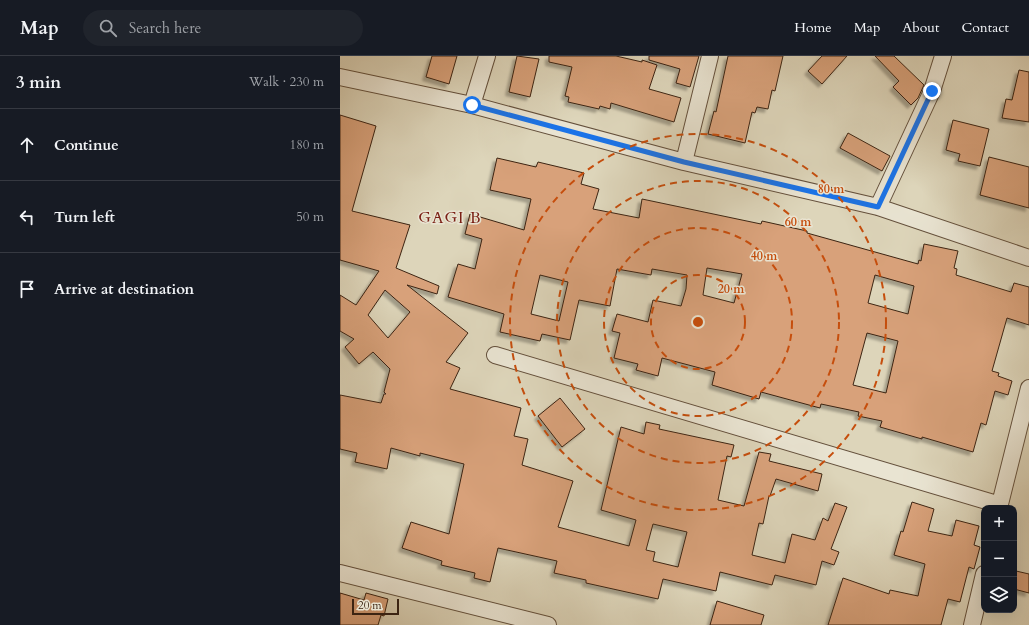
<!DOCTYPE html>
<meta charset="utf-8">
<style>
body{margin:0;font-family:Cardo,serif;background:#20242c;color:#f1f3f6}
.controls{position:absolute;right:12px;bottom:12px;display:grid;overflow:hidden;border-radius:8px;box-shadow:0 4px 16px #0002}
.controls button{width:36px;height:36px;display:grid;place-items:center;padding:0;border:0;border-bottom:1px solid #363941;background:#171b24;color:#f1f3f6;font:20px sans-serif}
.scale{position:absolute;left:12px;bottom:10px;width:47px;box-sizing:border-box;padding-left:4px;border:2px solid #3c2412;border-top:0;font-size:11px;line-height:14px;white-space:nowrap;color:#3c2412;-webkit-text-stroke:3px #e9e4d2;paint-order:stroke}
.stop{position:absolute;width:12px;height:12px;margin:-9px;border:3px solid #1a73e8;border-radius:50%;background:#fff}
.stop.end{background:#1a73e8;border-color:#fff;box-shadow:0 1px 4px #0008}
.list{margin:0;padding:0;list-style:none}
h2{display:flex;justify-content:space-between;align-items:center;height:52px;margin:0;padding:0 16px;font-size:17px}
h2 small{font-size:13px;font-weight:400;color:#9ea1a6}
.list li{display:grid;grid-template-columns:26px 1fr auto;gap:12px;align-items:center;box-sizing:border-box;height:72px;padding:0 16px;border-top:1px solid #363941}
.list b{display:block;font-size:15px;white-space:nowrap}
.list em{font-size:13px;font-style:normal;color:#9ea1a6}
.icon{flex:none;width:22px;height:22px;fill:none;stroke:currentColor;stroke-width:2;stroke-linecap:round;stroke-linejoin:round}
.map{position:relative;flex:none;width:689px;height:569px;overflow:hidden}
header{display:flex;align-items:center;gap:24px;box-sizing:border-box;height:56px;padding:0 20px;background:#171b24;border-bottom:1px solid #363941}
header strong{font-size:19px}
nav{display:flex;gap:22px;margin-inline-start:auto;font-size:14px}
.search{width:280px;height:36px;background:#20242c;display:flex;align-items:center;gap:10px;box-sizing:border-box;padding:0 14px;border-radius:22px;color:#9ea1a6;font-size:15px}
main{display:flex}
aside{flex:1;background:#171b24}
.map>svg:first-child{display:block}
.building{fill:#d8a17a;stroke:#3c2412;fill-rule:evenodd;filter:url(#shadow)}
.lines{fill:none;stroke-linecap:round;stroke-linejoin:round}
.minor-casing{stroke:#64503c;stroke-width:18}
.minor{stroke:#e9e4d2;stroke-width:16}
.route{stroke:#1a73e8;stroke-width:5}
.ring{fill:none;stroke:#c64e0d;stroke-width:2;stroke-dasharray:7 5}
.labels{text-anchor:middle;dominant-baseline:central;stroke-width:3;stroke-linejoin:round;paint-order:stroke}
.neighbourhood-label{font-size:16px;letter-spacing:1px;fill:#7a1f14;stroke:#e9e4d2}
.centre{fill:#c64e0d;stroke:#e9e4d2;stroke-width:2}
.ring-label{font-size:12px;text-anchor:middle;font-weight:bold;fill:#c64e0d;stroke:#e9e4d2;stroke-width:3;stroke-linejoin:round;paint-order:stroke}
</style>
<header>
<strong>Map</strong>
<div class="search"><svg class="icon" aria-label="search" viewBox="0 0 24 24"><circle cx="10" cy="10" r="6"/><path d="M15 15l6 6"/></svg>Search here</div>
<nav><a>Home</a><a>Map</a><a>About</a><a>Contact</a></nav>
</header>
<main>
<aside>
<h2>3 min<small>Walk · 230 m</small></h2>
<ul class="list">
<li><svg class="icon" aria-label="ahead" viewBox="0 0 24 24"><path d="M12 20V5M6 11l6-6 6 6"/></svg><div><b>Continue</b></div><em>180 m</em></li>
<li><svg class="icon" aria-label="left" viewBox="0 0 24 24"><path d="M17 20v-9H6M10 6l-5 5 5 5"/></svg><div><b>Turn left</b></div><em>50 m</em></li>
<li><svg class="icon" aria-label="arrive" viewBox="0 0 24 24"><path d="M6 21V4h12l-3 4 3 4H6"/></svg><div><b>Arrive at destination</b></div></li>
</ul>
</aside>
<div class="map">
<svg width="689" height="569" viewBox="0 0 689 569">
<defs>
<filter id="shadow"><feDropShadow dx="-3.5" dy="3.5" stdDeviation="1" flood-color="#0004"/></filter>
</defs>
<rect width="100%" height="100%" fill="#ddd5ba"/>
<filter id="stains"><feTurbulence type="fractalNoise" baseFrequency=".005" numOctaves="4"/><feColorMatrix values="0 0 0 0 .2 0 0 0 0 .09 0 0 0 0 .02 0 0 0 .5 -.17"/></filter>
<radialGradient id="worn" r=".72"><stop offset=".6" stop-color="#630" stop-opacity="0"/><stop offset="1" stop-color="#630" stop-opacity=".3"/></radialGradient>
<path class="building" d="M92,0H117L109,28L86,21Z
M177,0L199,3L190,41L169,36Z
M209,0H276L302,6V4L317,9L309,33L341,42L334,66L271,47L270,53L260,50L259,53L228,46L229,41L225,40L232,11L209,6Z
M309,0H359L350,31L336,27L340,13L309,4Z
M388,0H443L435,35L432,34L428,53L417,51L415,57L412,56L405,87L368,78L374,55L376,56Z
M482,0H507L482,28L468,15Z
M535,0H554L584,29L578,42L571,49L553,31L559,25Z
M679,14L689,16V66L662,62L666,43L672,44Z
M0,59L36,70L12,155L70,169L56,212L99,230L97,238L67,229L128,277L106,306L120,312L110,333L181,352L174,380L188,383L182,409L233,425L218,471L289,490L296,464L261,454L281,371L304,378L306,366L320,369L319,373L394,389L391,401L387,400L378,444L404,450L419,396L431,398L429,405L482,418L478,435L436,423L430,440H429L423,468L419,467L412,499L445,507L452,478L475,484L483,462L488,465L495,447L507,451L491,493L499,496L494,509L482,505L476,529L435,519L432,529L380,516L376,535L323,523L318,543L246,527V524L214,517L217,505L158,492L150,526L134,522L135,517L101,509L102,505L62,492L71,466L109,478L124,408L80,397V400L51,392L47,413L15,406L17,397L0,393V339L41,347L44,338H46L44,336L50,313L33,296L19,308L5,291L14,283L0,275V239L16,249L39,215L0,204ZM45,234L70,256L48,282L28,259ZM313,468L347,476L338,511L313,505L315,496L306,494Z
M613,64L649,73L640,110L618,105L620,98L606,94Z
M508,77L550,100L542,115L500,92Z
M649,101L689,111V152L640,139Z
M157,102L196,111L198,106L244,117L241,128L259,133L253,153L299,162L302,143L421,168L422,165L467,175V177L578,208L579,204L581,205L584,188L618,195L614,212L617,213L616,219L671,236L674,227L689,231V269L667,262L652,315L659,317L658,320L672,325L668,339L655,335L646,369L641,367L633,396L582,381V383L540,371L542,365L518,360L519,356L481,348L480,352L421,336L419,343L372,329L375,316L322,302L318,320L296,314L298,308L274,302L280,277L272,275L277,258L308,266L313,244L341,250L346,233L347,219L312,213L311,219L277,213L270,250L239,244L230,284L202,278L200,285L160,276L164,258L108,241L118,208L135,213L142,183L125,178L130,158L184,174L191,143L150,134ZM367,212L402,218L394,247L363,239ZM200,219L228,226L219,265L191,258ZM535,219L574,230L568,258L528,247ZM527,277L558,285L546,337L513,329Z
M220,342L245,373L222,391L198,360Z
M572,446L594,453L588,475L612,480L616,464L639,470L634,489L640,491L634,513L629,511L620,546L608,543L601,569H488L503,522L549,538L550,534L578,540L585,508L554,499L561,475L563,476Z
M676,515L689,518V537L674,533Z
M0,537L24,544L26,537L48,543L44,560L41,559L38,569H0Z
M377,545L424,559L421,569H370Z"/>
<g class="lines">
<g class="minor-casing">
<path id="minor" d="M0,21L132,49L344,106L538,151L689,202
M132,49L147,0
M344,106L370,0
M538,151L592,35L603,0
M155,299L660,449
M659,452L689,332
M0,517L208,569
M632,569L644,518"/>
</g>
<use href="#minor" class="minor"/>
</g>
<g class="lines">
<path class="route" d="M132,49L344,106L538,151L592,35"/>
</g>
<g class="ring">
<circle cx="358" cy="266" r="47"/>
<circle cx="358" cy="266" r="94"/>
<circle cx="358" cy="266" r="141"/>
<circle cx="358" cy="266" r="188"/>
</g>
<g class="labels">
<g class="neighbourhood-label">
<text x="110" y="162">GAGI B</text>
</g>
</g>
<circle cx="358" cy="266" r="6" class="centre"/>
<g class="ring-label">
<text x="491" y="137">80 m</text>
<text x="458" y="170">60 m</text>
<text x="424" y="204">40 m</text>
<text x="391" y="237">20 m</text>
</g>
<rect width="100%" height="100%" filter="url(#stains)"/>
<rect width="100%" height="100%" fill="url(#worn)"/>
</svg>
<div class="controls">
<button>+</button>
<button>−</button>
<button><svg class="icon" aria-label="layers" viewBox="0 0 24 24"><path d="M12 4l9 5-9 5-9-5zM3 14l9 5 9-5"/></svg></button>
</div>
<div class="scale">20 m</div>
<div class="stop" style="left:132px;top:49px"></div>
<div class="stop end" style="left:592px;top:35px"></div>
</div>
</main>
